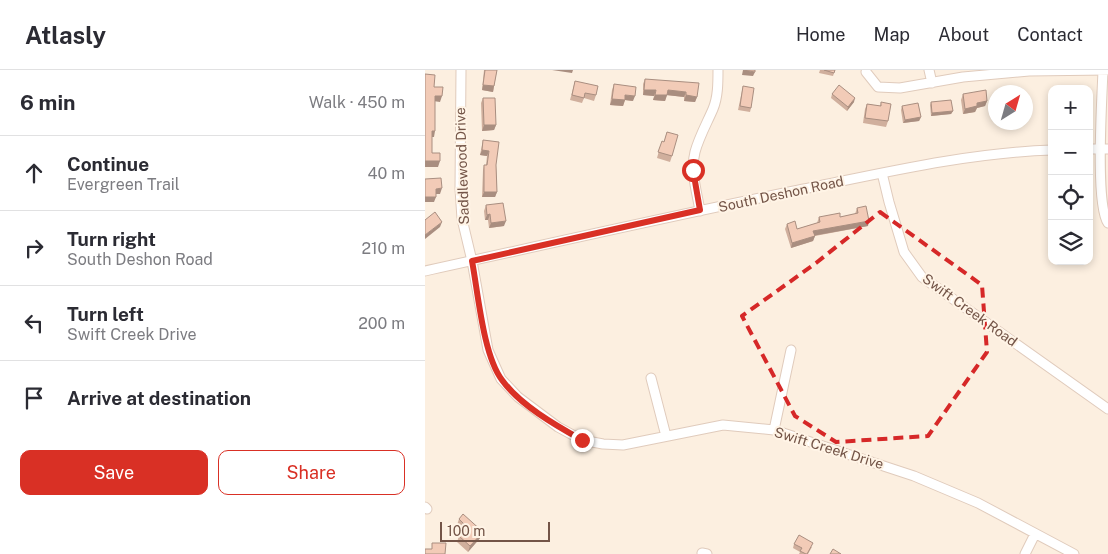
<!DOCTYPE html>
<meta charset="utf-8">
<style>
body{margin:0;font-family:"Public Sans",sans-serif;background:#f2f2f3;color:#2b2b33}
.controls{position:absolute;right:15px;top:15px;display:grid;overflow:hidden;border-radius:10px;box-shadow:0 2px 8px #0003}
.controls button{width:45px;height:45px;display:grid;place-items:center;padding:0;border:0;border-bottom:1px solid #e1e1e2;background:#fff;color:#2b2b33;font:25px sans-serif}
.compass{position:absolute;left:563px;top:15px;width:45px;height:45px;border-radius:50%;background:#fff;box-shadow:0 2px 8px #0003;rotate:37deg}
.scale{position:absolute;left:15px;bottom:12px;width:110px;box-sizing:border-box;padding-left:5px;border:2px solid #735447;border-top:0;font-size:14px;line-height:18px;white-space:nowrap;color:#735447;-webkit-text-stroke:4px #fff4e6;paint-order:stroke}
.stop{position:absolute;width:15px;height:15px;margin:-11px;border:4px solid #d93025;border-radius:50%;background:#fff}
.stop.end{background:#d93025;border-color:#fff;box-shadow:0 1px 5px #0008}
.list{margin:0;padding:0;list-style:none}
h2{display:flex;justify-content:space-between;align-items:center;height:65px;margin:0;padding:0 20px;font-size:21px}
h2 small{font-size:16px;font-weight:400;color:#7c7c81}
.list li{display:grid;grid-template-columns:32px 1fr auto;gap:15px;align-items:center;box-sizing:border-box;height:75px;padding:0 20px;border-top:1px solid #e1e1e2}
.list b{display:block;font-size:19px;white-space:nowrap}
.list p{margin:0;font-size:16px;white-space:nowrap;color:#7c7c81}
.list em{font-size:16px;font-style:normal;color:#7c7c81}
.actions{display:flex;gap:10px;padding:15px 20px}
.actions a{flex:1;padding:11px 0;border:1px solid #d93025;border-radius:10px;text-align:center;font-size:18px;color:#d93025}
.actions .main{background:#d93025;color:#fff}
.icon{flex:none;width:28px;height:28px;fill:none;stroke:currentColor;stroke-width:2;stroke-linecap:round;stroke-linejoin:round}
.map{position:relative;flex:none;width:683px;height:484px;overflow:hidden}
header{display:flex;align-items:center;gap:30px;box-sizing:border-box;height:70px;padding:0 25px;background:#fff;border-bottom:1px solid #e1e1e2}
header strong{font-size:24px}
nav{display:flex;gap:28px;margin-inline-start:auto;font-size:18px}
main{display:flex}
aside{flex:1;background:#fff}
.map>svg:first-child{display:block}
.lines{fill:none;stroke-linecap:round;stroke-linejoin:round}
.minor-casing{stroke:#e0cbbc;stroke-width:11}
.minor{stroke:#fff;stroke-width:9}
.wall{fill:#d0af9d}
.shaded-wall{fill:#a98e80}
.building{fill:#f2cbb7;stroke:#a98e80}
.route{stroke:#d93025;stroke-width:6}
.marked{fill:none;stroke:#d62828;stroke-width:4;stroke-dasharray:10 6;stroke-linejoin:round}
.labels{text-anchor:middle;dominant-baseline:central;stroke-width:4;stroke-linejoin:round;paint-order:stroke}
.street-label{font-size:14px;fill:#735447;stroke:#fff4e6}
</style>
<header>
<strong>Atlasly</strong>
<nav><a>Home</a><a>Map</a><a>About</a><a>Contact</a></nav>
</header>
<main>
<aside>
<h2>6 min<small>Walk · 450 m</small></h2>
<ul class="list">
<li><svg class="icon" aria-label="ahead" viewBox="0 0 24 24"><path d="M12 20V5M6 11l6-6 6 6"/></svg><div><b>Continue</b><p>Evergreen Trail</p></div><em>40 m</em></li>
<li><svg class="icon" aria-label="right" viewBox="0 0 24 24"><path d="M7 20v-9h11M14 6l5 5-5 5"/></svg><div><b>Turn right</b><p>South Deshon Road</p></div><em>210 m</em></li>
<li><svg class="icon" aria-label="left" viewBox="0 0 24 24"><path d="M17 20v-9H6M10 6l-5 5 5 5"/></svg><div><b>Turn left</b><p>Swift Creek Drive</p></div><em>200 m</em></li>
<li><svg class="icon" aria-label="arrive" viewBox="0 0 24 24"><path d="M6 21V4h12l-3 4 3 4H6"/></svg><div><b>Arrive at destination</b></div></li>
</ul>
<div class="actions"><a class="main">Save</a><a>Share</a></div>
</aside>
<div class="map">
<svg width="683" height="484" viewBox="0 0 683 484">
<rect width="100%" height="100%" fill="#fcefe0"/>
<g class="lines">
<g class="minor-casing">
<path id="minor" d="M36,0L35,119L37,149L47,191L63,280L76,309L93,327L133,357L157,370L178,374L198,375L298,355L349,360L489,406L553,433L649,484
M504,0L507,13
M678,0C677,29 670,134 683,153
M441,2L453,17L475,18L538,7L604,1L683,0
M664,79H683
M457,103L464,132L479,182L497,207L683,339
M275,141C272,122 265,101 270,82C274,67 282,53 288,39C293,27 293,13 293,0
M0,201C123,174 246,146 369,121C454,104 540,83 627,80
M226,308L241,366
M349,360L366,280
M0,437L2,439
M277,483L282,484
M600,484L610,464"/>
</g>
<use href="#minor" class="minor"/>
</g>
<path class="wall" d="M59,0H72L68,22L57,20Z
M395,0H410L408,6L394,3Z
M220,9L272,27L270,32L259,31V27L242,25L240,31L228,30L229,26L218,25V14Z
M150,11L171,25L169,31L159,28L157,33L145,30Z
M189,14L208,31L200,30L198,36L185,35L187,20Z
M318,16L326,38L325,42L313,40Z
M407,24L429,32L422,41L406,28Z
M538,24L562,31L560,36L552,38L550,42L538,44L536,30Z
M58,28L71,55L69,60L57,61L56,33Z
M456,32L463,51L461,57L438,53L440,39L442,34L455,36Z
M506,32L528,41L526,44L506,46L505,35Z
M477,36L496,47L494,51L478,53L476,40Z
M242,62L247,86L245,92L232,88L235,77L239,72Z
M58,70L71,95L72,122L70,127H57L58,100L59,95H61L62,86L55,85Z
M61,135L79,156L64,158L63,150H60L59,141Z
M432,138L443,156L390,166L388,171L366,178L360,159L362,154L372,159L392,153L394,147H415L430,144Z
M34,449L58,462L56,467L43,482L32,472L34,466L39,461L32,455Z
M369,474L387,477L383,484H374L375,482L368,478Z"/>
<path class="shaded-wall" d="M127,0H148L147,3Z
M318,0L330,2L328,6L317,5Z
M58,15L69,16L68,22L57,20Z
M219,20H231L229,26L218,25Z
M243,20L261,22L259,27L241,25Z
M200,25L210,26L208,31L200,30L198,36L185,35L187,29Z
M230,25H242L240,31L228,30Z
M261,25L272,27L270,32L259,31Z
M10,26H17L15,32L8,31Z
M430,28L429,32L422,41L423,37Z
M562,31L560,36L552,38L550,42L538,44L540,39L552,33Z
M528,41L526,44L506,46L507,43Z
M496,47L494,51L478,53L480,50Z
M59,55H71L69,60L57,61Z
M7,61H10L9,67H5Z
M57,80L64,81L62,86L55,85Z
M0,91H15L13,97H0Z
M17,118L15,124H9L11,119Z
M59,122H72L70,127H57Z
M0,127H11L9,132H0Z
M65,144L63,150H60L62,145Z
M81,151L79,156L64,158L66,153Z
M444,151L443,156L387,166L388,161Z
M17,152L15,157L0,169V165Z
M390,166L388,171L366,178L367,173Z
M58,462L56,467L43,482L45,476Z"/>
<path class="building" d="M60,0H72L69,16L58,15Z
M318,0H330V2Z
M399,0H410L409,3Z
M0,4L10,5L9,17H18L17,26H10V61H7V83H15V91H0Z
M220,9L274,13L272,27L261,25V22L243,20L242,25H230L231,20H219Z
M150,11L173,16L171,25L160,23L159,28L147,25Z
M189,14L211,17L210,26L200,25V30L187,29Z
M414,15L430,28L423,37L407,24Z
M318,16L329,18L326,38L315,36Z
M561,20L562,31L552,33V36L540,39L538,24Z
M592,20L593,22H572V21Z
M58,28H70L71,55H59Z
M526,30L528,41L507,43L506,32Z
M456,32L466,34L463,51L440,48L442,34L456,36Z
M493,33L496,47L480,50L477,36Z
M242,62L253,65L247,86L233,82L237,71L239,72Z
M58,70L74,72L71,95L72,122H59V95H62L64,81L57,80Z
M16,108L17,118L11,119V127H0V109Z
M78,133L81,151L66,153L65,144L62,145L61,135Z
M441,136L444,151L388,161L390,166L367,173L362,154L370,151L372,159L395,152L394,147L415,143V147L433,143L432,138Z
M10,142L17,152L0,165V150Z
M38,444L58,462L45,476L34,466L42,457L34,449Z
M374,465L388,473L382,484H381L375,481L377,478L369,474Z
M7,473H21L20,484H0V479H7Z
M408,479L416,484H405Z"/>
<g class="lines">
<path class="route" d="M157,370C130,355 95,335 77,310C58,285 53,222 47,191L275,140L268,100"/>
</g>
<path class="marked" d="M455,142L557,215L562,282L503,366L411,372L370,346L317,246L391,193Z"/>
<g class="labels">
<g class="street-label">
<text transform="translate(37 96) rotate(-92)">Saddlewood Drive</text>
<text transform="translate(356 124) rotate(-12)">South Deshon Road</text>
<text transform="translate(545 240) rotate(36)">Swift Creek Road</text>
<text transform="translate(404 378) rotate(17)">Swift Creek Drive</text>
</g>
</g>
</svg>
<div class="controls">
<button>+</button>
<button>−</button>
<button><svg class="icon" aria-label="locate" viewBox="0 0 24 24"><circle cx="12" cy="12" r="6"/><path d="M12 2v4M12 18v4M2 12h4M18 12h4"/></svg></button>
<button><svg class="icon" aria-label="layers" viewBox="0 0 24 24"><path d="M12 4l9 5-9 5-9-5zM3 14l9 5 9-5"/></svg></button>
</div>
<svg class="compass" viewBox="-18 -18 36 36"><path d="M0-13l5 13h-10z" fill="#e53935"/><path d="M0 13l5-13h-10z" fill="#7c7c81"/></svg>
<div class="scale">100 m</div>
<div class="stop" style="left:268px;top:100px"></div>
<div class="stop end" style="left:157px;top:370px"></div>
</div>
</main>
